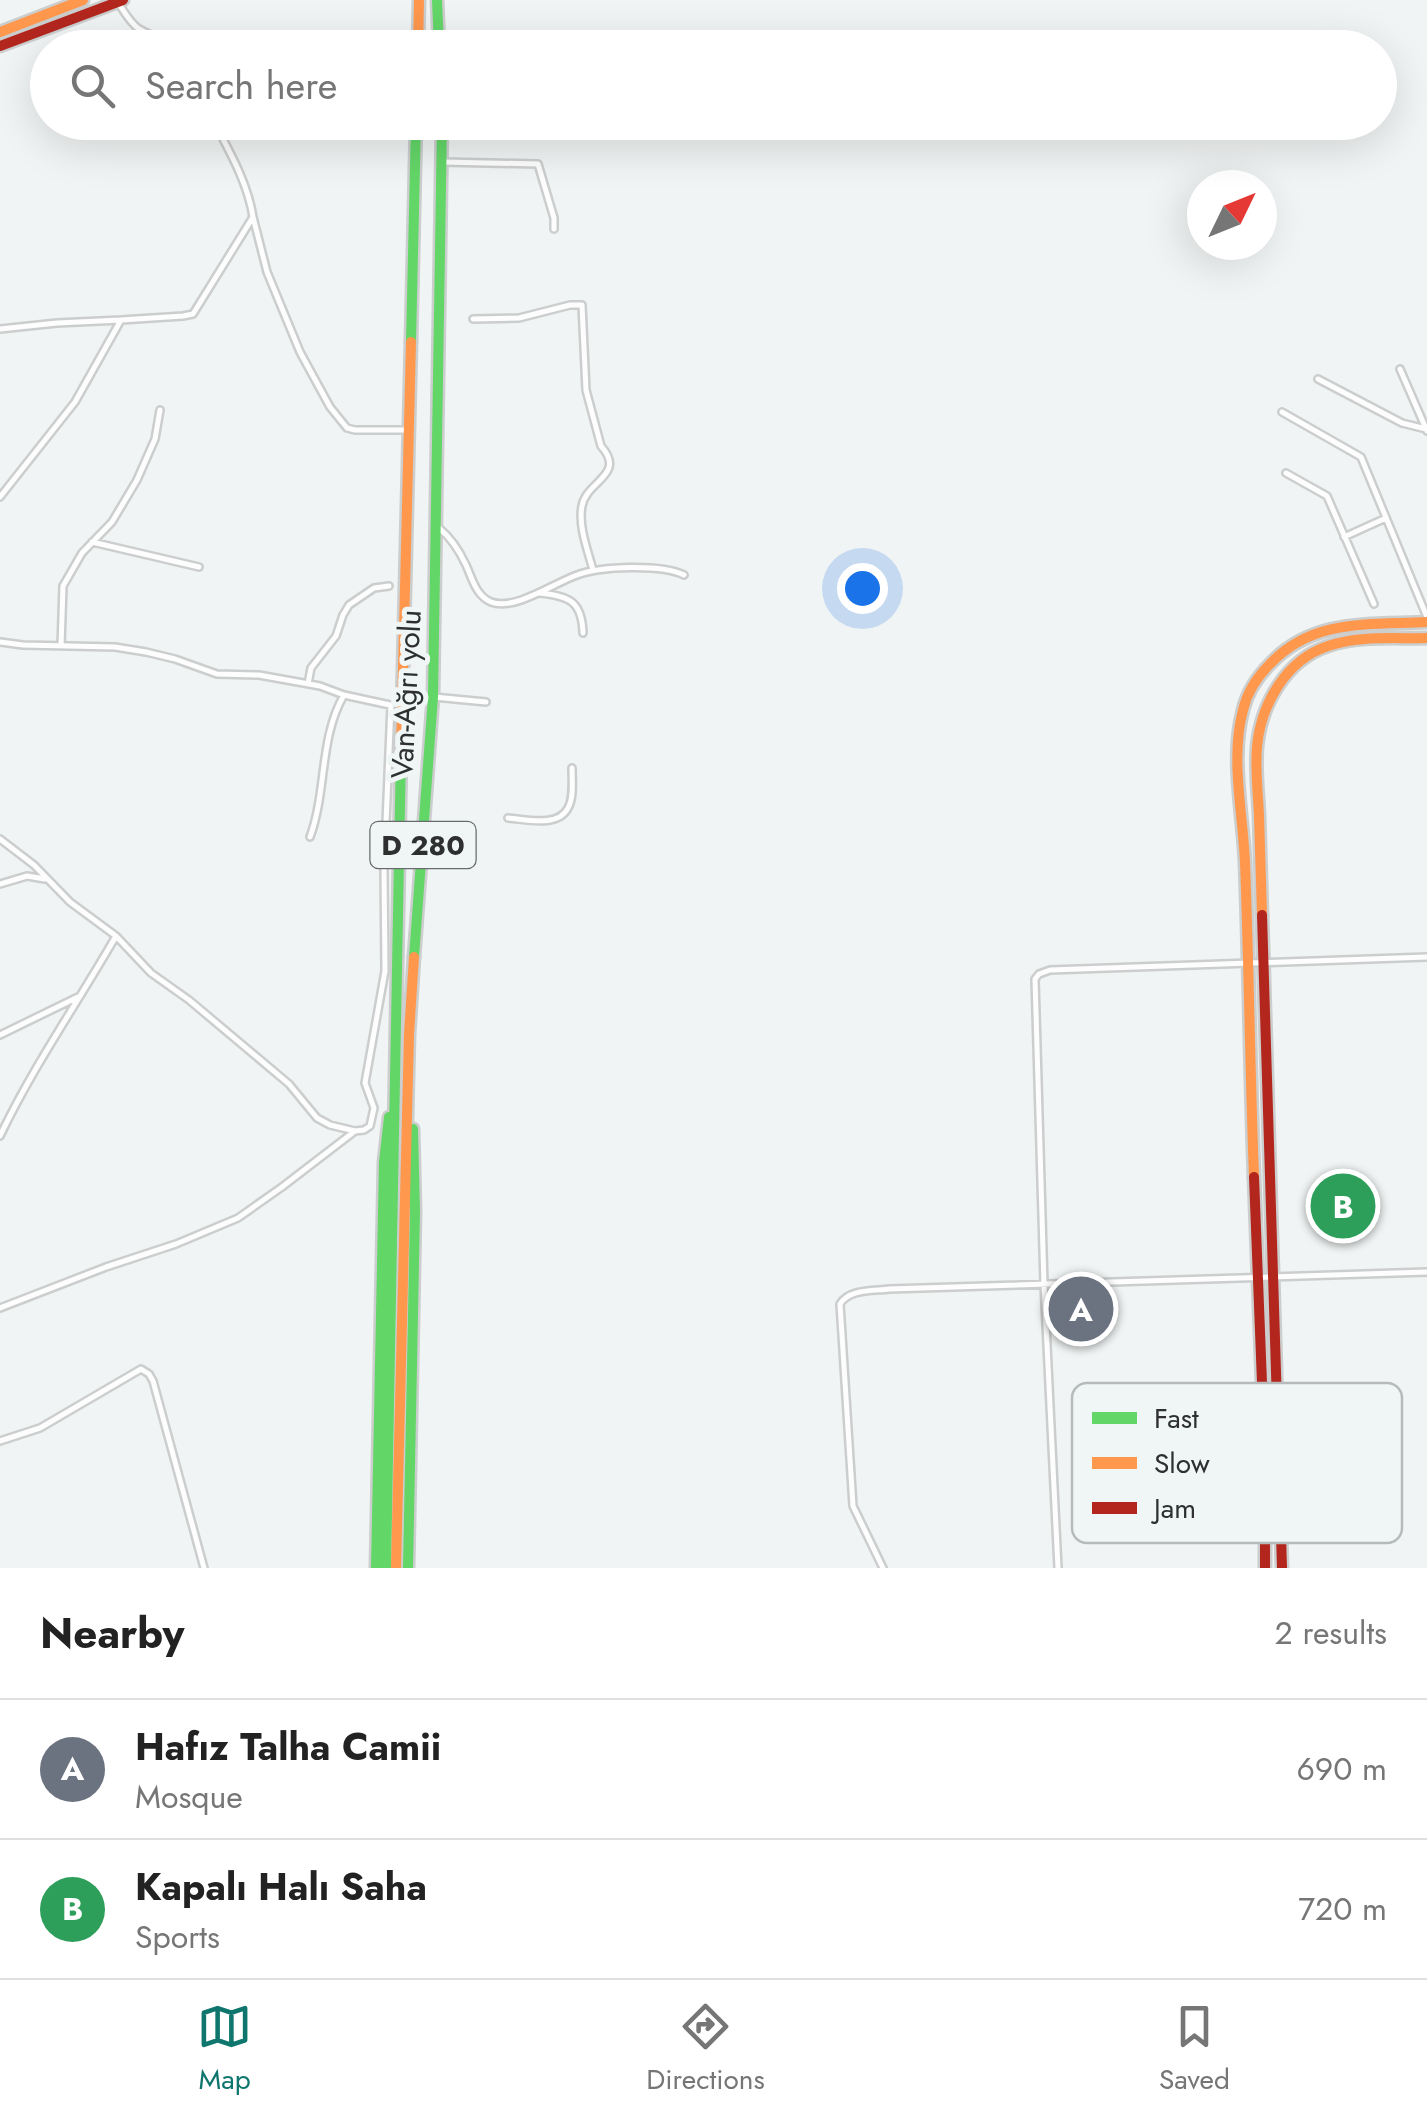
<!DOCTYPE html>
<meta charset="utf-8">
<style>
body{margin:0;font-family:Jost,sans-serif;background:#f2f2f2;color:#222}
.compass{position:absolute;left:1187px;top:170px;width:90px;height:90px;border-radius:50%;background:#fff;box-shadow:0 10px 40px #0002;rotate:47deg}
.you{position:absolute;left:862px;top:588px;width:35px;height:35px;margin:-25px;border:8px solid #fff;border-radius:50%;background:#1a73e8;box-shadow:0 0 0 15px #1a73e833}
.badge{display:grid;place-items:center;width:65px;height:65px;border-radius:50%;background:#0f766e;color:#fff;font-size:32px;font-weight:700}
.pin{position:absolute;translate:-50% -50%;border:5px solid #fff;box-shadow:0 2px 10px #0006}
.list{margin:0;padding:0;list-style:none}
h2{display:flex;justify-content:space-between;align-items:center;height:130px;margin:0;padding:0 40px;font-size:42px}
h2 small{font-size:32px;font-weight:400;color:#767676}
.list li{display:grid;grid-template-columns:65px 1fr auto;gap:30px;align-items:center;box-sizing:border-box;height:140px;padding:0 40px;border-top:2px solid #e0e0e0}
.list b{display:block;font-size:38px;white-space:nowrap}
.list p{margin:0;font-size:32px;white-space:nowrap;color:#767676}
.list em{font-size:32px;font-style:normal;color:#767676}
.icon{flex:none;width:55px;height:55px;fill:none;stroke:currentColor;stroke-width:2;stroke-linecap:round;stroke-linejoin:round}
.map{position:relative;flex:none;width:1427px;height:1568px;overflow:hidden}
.search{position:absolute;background:#fff;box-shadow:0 10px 40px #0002;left:30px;right:30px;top:30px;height:110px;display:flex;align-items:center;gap:25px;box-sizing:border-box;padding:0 35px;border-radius:55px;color:#767676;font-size:38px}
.sheet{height:410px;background:#fff}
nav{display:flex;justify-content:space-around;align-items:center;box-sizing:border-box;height:140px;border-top:2px solid #e0e0e0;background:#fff;font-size:28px;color:#767676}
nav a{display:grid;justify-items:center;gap:5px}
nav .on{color:#0f766e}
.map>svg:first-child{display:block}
.pitch{fill:#c6f0f2}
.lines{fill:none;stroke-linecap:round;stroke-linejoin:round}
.street-casing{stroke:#cccece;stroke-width:10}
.fast-casing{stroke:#cccece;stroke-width:15}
.slow-casing{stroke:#cccece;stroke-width:15}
.jam-casing{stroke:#cccece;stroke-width:15}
.street{stroke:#fdfdfd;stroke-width:5}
.fast{stroke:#63d668;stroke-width:10}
.slow{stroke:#ff974d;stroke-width:10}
.jam{stroke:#b3261e;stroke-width:10}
.labels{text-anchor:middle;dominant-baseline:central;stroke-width:10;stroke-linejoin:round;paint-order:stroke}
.shield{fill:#f0f5f5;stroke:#686b6b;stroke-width:2.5}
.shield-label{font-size:28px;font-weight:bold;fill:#2e3030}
.street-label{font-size:30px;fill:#2e3030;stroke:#f0f5f5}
.key{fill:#f0f5f5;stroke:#b6baba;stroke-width:2.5}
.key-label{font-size:28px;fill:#2e3030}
</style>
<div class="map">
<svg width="1427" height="1568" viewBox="0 0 1427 1568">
<rect width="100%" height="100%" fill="#f1f4f4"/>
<path class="pitch" d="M1353,1181L1357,1228L1333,1230L1329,1183Z"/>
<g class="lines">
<g class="street-casing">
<path id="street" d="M117,1C124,11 129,22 139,29C150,35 160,38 169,48
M214,122C230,152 248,184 253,217
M443,162L538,164L554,218V229
M473,319L519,318L570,305H582L586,390L601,446C627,475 586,481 582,506C578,526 588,551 593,570
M0,329L57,323L121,320
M1400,369L1427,431
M1318,379L1402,423L1426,429
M1282,412L1361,457L1427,617
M1286,473L1327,496L1374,604
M0,497L75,402L121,320L183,316L193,314L253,217L267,272L300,352L330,407L347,428L355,430H407
M439,528C450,537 460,552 466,565C472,578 476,596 491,602C515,611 554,583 577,575C601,566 662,564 684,575
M1344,537L1386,518
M92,542L199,567
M540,593C570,596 582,602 583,633
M0,642L23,645L115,647L146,652L175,659L217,674L259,675L320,686L344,695L390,705
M61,646L63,586L82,553L112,522L137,480L155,439L160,410
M308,684L311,668L336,636L343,615L349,605L374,588L389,586
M434,697L486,702
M508,818C525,819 558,828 568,808C574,798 572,780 572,768
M310,837C327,791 319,738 344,695
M0,839L34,865L70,902L116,936L151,973L189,1000L289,1084L317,1118L330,1125L355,1131L364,1130L370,1126L374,1108L365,1083L385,971L384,869L391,705
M0,884L27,876L45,879
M0,1035L78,997
M0,1136C34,1065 77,1004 116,936
M0,1308L106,1267L176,1244L238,1218L282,1187L355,1131
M0,1441L40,1428L141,1369L149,1374L153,1381L204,1568
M883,1568L853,1506L840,1304C849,1289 872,1291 889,1289L1427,1272
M1058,1568L1044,1284L1035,979L1039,974L1050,970L1427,957"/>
</g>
<g class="fast-casing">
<path id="fast" d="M437,0L439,48
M411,342L416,122
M414,957L433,697L442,122
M376,1568L384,1162L389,1117
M386,1568L401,751
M408,1568L415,1212L413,1129"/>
</g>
<g class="slow-casing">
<path id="slow" d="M0,32L83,0
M418,48L419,0
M401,751L411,342
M1262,915C1261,882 1260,849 1259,815C1258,793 1255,769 1257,747C1261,704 1286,660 1328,646C1359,635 1395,639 1427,638
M1254,1177C1250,1072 1249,967 1245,863C1243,813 1230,758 1243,710C1247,693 1257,677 1270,664C1313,618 1370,625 1427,622
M396,1568L409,1034L414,957"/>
</g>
<g class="jam-casing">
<path id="jam" d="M0,46L123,0
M1262,915L1282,1568
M1254,1177L1265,1460V1568"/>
</g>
<use href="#street" class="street"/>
<use href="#fast" class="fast"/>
<use href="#slow" class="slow"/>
<use href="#jam" class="jam"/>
</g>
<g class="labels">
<rect class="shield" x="370.5" y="822" width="105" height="46" rx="8"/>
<g class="shield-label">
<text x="423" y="845">D 280</text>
</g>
<g class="street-label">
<text transform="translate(406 694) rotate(-87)">Van-Ağrı yolu</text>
</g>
</g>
<rect x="1072" y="1383" width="330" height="160" rx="15" class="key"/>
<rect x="1092" y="1412" width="45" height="12" fill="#63d668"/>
<rect x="1092" y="1457" width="45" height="12" fill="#ff974d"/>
<rect x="1092" y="1502" width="45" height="12" fill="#b3261e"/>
<g class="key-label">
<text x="1154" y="1428">Fast</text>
<text x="1154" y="1473">Slow</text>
<text x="1154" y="1518">Jam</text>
</g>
</svg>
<svg class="compass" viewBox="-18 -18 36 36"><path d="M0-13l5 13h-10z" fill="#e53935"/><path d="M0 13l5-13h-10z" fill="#767676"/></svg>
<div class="you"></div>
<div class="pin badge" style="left:1081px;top:1309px;background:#6b7280">A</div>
<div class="pin badge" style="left:1343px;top:1206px;background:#2e9e5b">B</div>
<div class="search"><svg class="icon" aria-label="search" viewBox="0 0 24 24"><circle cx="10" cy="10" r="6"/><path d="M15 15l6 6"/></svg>Search here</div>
</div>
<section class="sheet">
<h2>Nearby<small>2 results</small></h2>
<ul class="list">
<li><span class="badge" style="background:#6b7280">A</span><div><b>Hafız Talha Camii</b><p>Mosque</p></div><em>690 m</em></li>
<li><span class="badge" style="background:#2e9e5b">B</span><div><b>Kapalı Halı Saha</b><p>Sports</p></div><em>720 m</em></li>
</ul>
</section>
<nav>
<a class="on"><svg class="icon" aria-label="map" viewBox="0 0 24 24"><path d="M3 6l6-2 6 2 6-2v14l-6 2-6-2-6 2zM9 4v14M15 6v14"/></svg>Map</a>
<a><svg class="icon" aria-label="directions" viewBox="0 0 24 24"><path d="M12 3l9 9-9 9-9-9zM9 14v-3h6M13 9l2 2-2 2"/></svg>Directions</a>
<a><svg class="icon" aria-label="saved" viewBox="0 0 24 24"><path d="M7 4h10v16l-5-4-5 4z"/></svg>Saved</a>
</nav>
